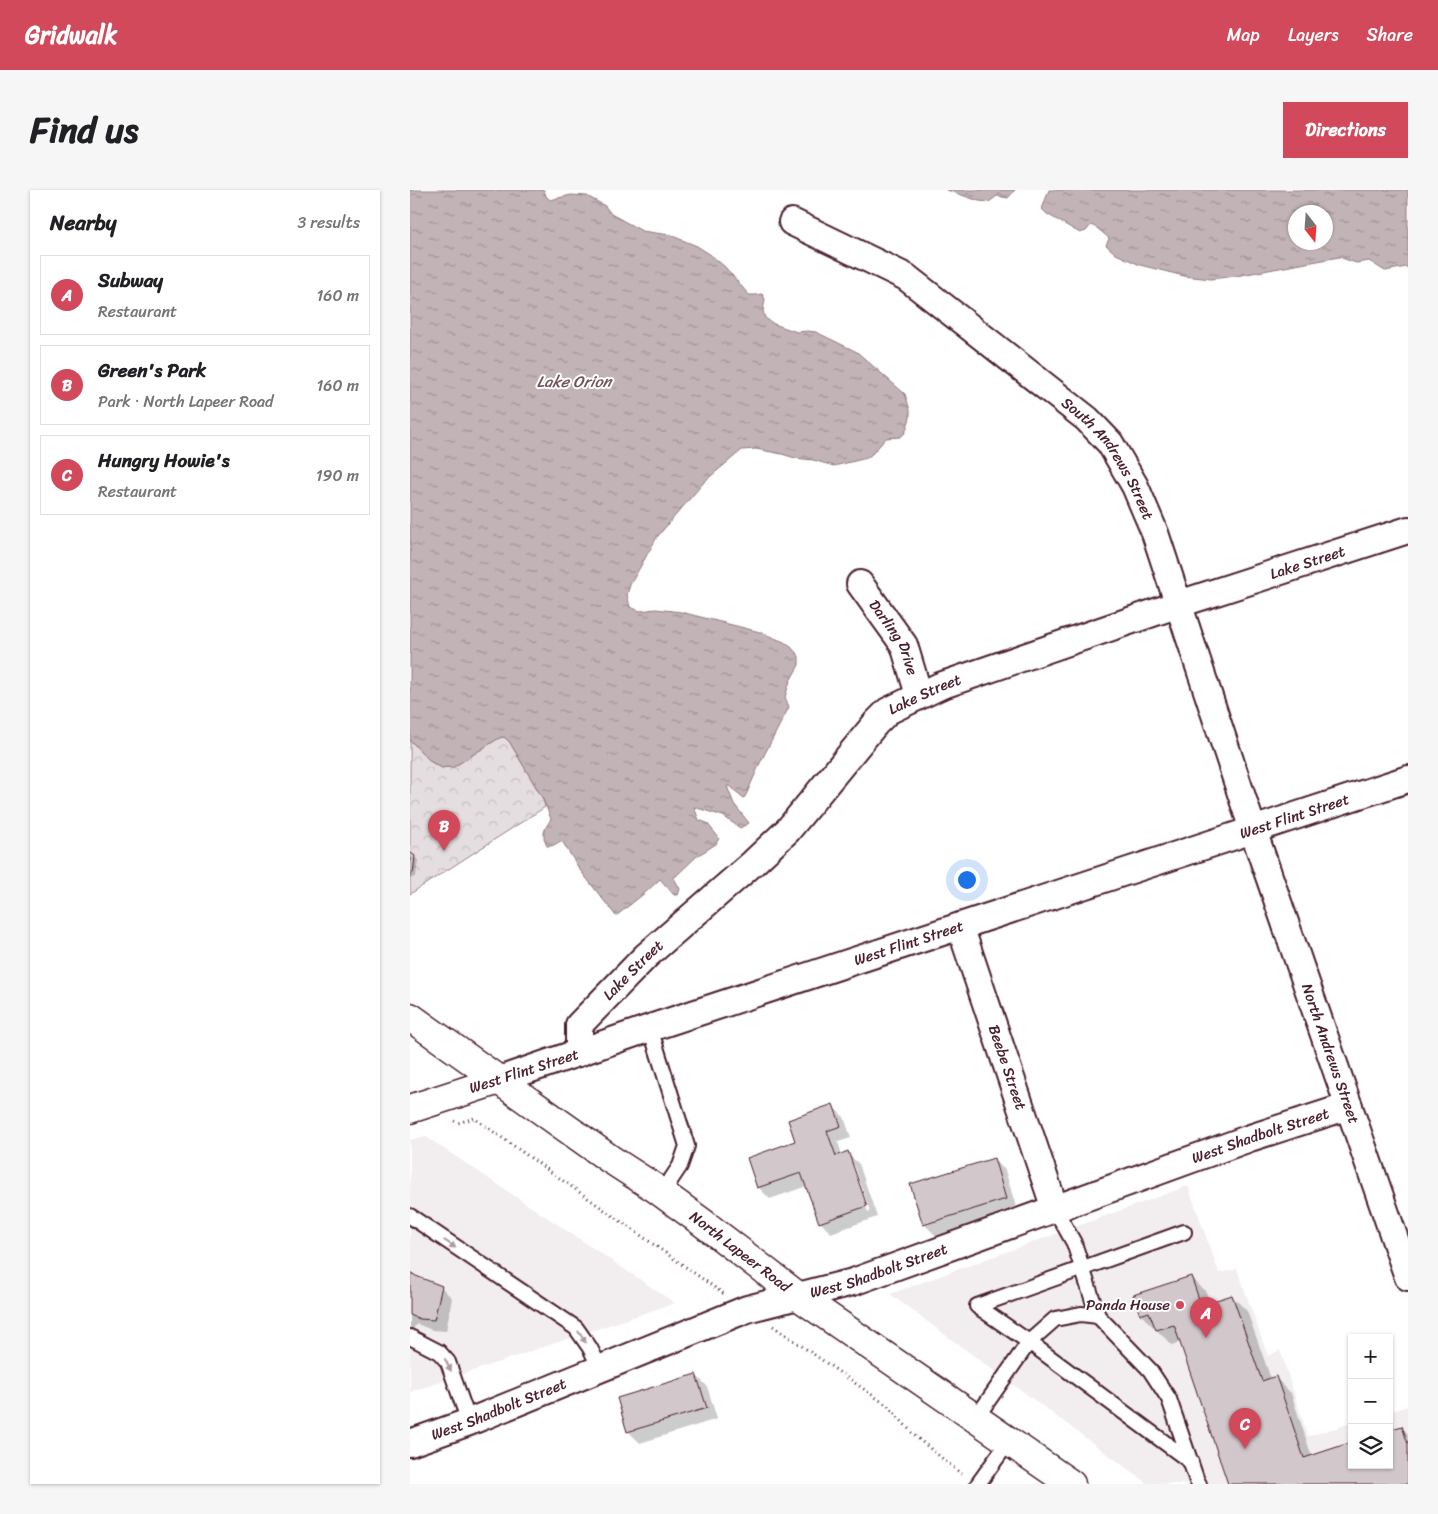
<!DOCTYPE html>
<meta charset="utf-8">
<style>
body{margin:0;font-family:Sriracha,sans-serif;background:#f6f6f6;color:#202124}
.controls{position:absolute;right:15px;bottom:15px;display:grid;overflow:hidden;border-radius:0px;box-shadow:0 1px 4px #0004}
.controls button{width:45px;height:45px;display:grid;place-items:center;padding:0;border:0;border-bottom:1px solid #e0e0e0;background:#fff;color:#202124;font:25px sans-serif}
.compass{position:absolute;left:878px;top:15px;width:45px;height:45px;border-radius:50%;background:#fff;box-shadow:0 1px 4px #0004;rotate:163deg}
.you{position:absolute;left:556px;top:689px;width:18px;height:18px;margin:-12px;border:4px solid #fff;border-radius:50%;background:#1a73e8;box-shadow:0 0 0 8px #1a73e833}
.badge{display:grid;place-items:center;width:32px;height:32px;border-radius:50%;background:#d1495b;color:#fff;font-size:16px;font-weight:700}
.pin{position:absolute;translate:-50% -41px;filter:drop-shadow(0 1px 2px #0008)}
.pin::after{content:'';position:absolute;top:26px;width:18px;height:15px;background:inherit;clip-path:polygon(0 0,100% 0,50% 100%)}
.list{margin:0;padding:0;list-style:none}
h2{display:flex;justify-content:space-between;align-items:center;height:65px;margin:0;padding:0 20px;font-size:21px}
h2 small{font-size:16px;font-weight:400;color:#757577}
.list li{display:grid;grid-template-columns:32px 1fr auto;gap:15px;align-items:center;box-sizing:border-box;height:80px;margin:0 10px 10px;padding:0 10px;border:1px solid #e0e0e0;border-radius:0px}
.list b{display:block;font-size:19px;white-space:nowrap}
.list p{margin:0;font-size:16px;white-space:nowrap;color:#757577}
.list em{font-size:16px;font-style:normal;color:#757577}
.icon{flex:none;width:28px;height:28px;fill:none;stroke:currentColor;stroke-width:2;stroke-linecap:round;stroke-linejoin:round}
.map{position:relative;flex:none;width:998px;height:1294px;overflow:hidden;border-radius:0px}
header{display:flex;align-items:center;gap:30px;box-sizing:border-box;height:70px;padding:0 25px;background:#d1495b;color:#fff}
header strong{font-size:24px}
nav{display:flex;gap:28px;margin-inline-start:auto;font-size:18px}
.intro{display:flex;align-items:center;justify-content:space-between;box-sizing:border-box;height:120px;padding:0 30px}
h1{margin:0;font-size:35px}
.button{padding:12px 22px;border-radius:0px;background:#d1495b;color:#fff;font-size:18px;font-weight:700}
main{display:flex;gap:30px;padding:0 30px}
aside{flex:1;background:#fff;border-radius:0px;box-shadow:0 1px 4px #0004}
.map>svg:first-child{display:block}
.built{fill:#f2eeef}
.park{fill:url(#park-crowns);stroke:#987e86}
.water{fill:url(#water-ripples);stroke:#91787e;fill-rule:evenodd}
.shadow{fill:#0003;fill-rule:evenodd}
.building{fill:#d2c7cb;stroke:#4a1f2b}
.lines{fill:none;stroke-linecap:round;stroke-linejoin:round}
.service-casing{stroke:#4a1f2b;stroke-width:18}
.minor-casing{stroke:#4a1f2b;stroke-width:30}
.secondary-casing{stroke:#4a1f2b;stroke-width:31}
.primary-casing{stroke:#4a1f2b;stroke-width:31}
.path{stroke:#4a1f2b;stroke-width:3;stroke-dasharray:1 4;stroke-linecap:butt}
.service{stroke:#fff;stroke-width:14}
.minor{stroke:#fff;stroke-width:26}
.secondary{stroke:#fff;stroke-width:28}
.primary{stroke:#fff;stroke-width:28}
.oneway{fill:#ae9aa0}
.poi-dot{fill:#d1495b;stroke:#fff;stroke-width:2}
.labels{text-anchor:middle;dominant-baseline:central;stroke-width:4;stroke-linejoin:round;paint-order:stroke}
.street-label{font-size:15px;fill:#4a1f2b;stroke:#fff}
.poi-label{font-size:15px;fill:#4a1f2b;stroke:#fff;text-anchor:end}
.water-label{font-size:16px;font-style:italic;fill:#74535c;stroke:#fff}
</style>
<header>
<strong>Gridwalk</strong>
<nav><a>Map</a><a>Layers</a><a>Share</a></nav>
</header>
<div class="intro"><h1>Find us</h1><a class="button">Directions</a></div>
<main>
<aside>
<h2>Nearby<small>3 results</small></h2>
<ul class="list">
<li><span class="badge">A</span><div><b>Subway</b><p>Restaurant</p></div><em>160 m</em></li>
<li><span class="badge">B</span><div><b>Green's Park</b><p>Park · North Lapeer Road</p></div><em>160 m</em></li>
<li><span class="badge">C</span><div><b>Hungry Howie's</b><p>Restaurant</p></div><em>190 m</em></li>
</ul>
</aside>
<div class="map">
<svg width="998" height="1294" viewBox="0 0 998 1294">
<defs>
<pattern id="park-crowns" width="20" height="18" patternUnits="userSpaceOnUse" patternTransform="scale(1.25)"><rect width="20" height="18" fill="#e5dee0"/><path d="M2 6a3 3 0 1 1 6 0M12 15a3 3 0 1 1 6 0" fill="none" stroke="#c6bec0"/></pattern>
<pattern id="water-ripples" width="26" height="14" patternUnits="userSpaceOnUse" patternTransform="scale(1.25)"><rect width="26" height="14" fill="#c1b3b6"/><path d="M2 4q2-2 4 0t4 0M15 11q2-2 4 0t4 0" fill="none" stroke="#9f9194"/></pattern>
</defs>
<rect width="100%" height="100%" fill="#fff"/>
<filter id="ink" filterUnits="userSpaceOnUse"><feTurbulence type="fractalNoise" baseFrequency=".02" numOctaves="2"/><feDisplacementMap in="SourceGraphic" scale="10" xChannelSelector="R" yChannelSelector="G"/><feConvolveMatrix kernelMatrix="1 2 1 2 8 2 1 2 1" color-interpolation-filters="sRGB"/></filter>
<g filter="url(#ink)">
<path class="built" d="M15,946L265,1113L0,1202V950Z
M778,996L809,1083L827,1079L858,1166L870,1160L898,1246L942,1233V1275H979V1222L998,1216V1294H738L480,1104Z"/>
<path class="park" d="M94,547L99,551L133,609L135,617L0,704V550L21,572L32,578L37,577L42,578L89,548Z"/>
<path class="water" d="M0,0H134L136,6L140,10L161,5L177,6L195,16L201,24L232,41L260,45L287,56L301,65L315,77L339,105H345L352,104L355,109L353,121L355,128L364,134L387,142L398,141L406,142L447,162L495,204L500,220V228L495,243L490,247L476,248L463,263L457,268L424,276L403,270L385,268L372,264L346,259L332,260L295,291L247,347L220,395L217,405L220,417L230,421L246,419L271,422L350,442L374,452L381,457L389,466V475L380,491L375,507L379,517L350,573L336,605L334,608L319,596H317L324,614L339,633L330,638L313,626L284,617L289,630L297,633L309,648L306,654L287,666L264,688L270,699L268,705H264L250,689L236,702L206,726L170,680L152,651C147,652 144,657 137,656C131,644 134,640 141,629L133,609L99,551L94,547L89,548L42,578L37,577L32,578L21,572L0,550Z
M537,0H605L598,8L587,6L579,12L569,11Z
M639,0H998V78L996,77L975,81L959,71L946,73L929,67L826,86L801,89L774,86L730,75L706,64L696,55L699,49V48L687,38L681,35L676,41L670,43L637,24L632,19ZM916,22V52H886V22Z"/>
<path class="shadow" d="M0,664L8,670L6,686L0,689Z
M422,916L434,927L441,948L428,952L432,965L437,963L449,974L467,1027L421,1043L410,1032L397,996L360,1009L348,997L387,952ZM441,975H444L460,1021L458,1022Z
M583,969L595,980L607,1020L526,1046L514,1034Z
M0,1083L6,1087L31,1097L42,1108L36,1141L22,1140L7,1134L2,1140L0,1148Z
M781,1087L796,1102L800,1113L822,1106L837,1121L861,1189L866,1188L881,1203L902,1267L942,1275H979L992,1237L998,1244V1294H819L771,1152L762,1155L731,1125Z
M286,1185L297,1196L307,1229L230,1253L219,1242L209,1209Z"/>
<path class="building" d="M0,662L5,666L3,683L0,684Z
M423,914L431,936L417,941L426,966L438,961L457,1016L409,1033L391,983L347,998L337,968L385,951L378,930Z
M584,968L596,1009L513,1035L500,994Z
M0,1082L6,1086L32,1096L24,1130L10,1129L0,1125Z
M781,1086L791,1115L822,1105L852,1191L866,1186L894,1268L942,1252V1275H979V1240L992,1236L998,1254V1294H818L764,1135L746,1140L739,1122L730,1125L723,1105Z
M286,1184L297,1218L217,1242L207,1208Z"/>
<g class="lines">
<g class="service-casing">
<path id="service" d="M240,838L277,956L270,976L252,1003
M645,1019L664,1053L688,1126L740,1180L759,1209L787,1291L789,1294
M0,1026L166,1138L180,1158L190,1178
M774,1042L567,1116L619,1152L781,1272
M0,1147L29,1162L38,1172L59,1232
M566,1228L619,1152L645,1129L671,1124L688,1126
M568,1294L599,1251"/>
</g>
<g class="minor-casing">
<g id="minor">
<path id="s1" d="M382,32L496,87L677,229L700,253L725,296L745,343L843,640L998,1087"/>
<path id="s2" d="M450,394L494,455L509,505"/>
<path id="s3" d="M550,736L645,1019"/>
<path id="s4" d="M169,863V835L236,766L343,673L378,640L466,533L478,521L530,496L769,414L998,340"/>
<path id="s5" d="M89,890L240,838L998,589"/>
<path id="s6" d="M0,1253L59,1232L337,1119L443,1092L840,948L939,916"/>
</g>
</g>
<g class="secondary-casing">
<path id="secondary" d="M0,919L89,890"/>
</g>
<g class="primary-casing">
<g id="primary">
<path id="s7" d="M0,827L200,969L245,998L293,1033L388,1106L661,1294"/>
</g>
</g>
<path class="path" d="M44,931L48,933L64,928L314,1104
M363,1136L478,1216L506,1247L554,1286"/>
<use href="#service" class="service"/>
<use href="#minor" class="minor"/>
<use href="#secondary" class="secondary"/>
<use href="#primary" class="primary"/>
</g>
<defs><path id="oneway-solid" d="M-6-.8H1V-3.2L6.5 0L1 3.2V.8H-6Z" transform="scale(1.25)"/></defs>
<g class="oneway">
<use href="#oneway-solid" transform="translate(40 1054) rotate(34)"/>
<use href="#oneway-solid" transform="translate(172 1147) rotate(56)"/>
<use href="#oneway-solid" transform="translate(38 1175) rotate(63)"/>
</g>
</g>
<circle class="poi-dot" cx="770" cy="1115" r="5"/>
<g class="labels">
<g class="street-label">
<text stroke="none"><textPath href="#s1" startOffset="401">South Andrews Street</textPath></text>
<text stroke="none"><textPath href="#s4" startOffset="915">Lake Street</textPath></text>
<text stroke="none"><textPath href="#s2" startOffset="64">Darling Drive</textPath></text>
<text stroke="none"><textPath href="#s4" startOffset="510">Lake Street</textPath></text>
<text stroke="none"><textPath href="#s5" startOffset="838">West Flint Street</textPath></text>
<text stroke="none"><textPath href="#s5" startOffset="432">West Flint Street</textPath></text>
<text stroke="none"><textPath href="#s4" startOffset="105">Lake Street</textPath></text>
<text stroke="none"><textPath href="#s1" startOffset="1040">North Andrews Street</textPath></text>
<text stroke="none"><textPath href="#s3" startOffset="149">Beebe Street</textPath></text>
<text transform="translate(114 881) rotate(-18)">West Flint Street</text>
<text stroke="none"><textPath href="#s6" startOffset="905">West Shadbolt Street</textPath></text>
<text stroke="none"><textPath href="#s7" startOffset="405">North Lapeer Road</textPath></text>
<text stroke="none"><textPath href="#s6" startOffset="500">West Shadbolt Street</textPath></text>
<text stroke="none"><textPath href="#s6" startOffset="95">West Shadbolt Street</textPath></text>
</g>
<g class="poi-label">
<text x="760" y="1115">Panda House</text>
</g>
<g class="water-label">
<text x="164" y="191">Lake Orion</text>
</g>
</g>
</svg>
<div class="controls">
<button>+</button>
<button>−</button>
<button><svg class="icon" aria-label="layers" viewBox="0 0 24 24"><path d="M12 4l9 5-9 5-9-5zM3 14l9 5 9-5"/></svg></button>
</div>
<svg class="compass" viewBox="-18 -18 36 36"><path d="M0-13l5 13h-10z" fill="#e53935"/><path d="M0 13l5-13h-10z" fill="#757577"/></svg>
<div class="you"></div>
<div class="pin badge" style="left:796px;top:1148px">A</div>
<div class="pin badge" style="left:34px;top:661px">B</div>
<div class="pin badge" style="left:835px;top:1259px">C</div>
</div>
</main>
